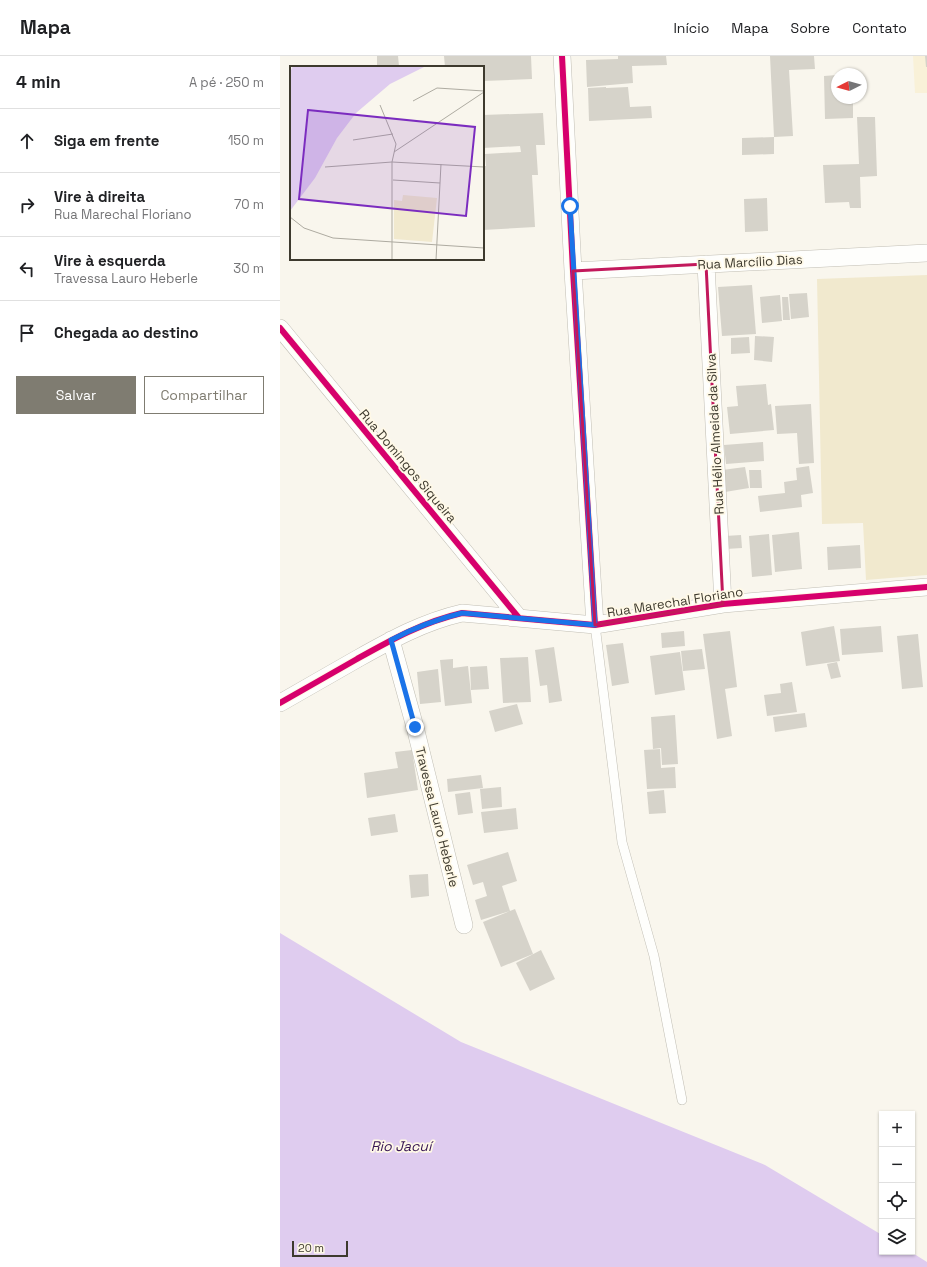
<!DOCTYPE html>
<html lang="pt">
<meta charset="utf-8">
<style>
body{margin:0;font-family:"Space Grotesk",sans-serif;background:#f6f6f6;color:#202124}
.controls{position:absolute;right:12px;bottom:12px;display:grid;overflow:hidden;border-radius:0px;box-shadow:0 1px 3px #0004}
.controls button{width:36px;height:36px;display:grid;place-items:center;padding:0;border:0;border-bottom:1px solid #e0e0e0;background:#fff;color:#202124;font:20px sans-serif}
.compass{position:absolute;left:551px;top:12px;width:36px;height:36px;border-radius:50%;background:#fff;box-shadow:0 1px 3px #0004;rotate:264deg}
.scale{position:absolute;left:12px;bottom:10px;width:56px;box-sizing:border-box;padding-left:4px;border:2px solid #3e3a2e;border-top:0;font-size:11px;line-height:14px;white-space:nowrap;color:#3e3a2e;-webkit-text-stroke:3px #fff9e7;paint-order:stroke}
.stop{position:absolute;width:12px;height:12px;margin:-9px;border:3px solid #1a73e8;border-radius:50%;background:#fff}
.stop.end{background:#1a73e8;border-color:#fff;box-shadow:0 1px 4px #0008}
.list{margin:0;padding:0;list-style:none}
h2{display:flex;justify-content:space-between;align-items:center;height:52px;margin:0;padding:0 16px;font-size:17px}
h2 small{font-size:13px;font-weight:400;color:#757577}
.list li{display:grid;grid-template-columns:26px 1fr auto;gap:12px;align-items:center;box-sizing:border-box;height:64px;padding:0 16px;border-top:1px solid #e0e0e0}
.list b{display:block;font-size:15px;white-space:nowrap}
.list p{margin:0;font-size:13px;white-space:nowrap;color:#757577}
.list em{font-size:13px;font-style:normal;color:#757577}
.actions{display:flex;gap:8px;padding:12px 16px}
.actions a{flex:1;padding:9px 0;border:1px solid #7f7c71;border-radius:0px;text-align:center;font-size:14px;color:#7f7c71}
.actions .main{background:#7f7c71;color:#fff}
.icon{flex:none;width:22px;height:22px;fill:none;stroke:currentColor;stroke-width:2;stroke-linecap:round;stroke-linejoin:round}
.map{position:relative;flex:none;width:647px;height:1211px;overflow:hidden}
header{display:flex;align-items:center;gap:24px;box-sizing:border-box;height:56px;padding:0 20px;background:#fff;border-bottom:1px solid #e0e0e0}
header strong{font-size:19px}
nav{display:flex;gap:22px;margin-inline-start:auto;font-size:14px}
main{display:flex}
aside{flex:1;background:#fff}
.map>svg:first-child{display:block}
.built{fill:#f9f1d8}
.green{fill:#f1e9ce}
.water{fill:#dfccef}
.building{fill:#d6d3ca}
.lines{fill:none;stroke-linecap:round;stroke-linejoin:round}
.service-casing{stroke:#c1beb4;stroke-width:10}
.minor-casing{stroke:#c1beb4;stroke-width:18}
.service{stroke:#fefefc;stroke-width:9}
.minor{stroke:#fefefc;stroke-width:17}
.cycleway-casing{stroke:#fff9e7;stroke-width:8}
.cycleway{stroke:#d6006c;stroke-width:6}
.route{stroke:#1a73e8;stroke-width:5}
.marked{fill:none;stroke:#c2185b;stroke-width:3;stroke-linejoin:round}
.labels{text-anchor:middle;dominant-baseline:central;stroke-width:3.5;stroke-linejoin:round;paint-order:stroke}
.street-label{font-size:13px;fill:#3e3a2e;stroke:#fff9e7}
.water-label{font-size:14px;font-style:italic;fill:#371553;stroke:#fff9e7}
.inset-road{fill:none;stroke:#aeaba1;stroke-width:1}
.view{fill:#7b2cbf;fill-opacity:0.15;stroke:#7b2cbf;stroke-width:2}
.inset-edge{fill:none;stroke:#3e3a2e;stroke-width:2}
</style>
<header>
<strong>Mapa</strong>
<nav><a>Início</a><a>Mapa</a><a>Sobre</a><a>Contato</a></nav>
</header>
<main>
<aside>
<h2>4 min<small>A pé · 250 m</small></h2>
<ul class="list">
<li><svg class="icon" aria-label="ahead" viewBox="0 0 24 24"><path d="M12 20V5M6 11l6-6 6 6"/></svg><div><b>Siga em frente</b></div><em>150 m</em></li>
<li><svg class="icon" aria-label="right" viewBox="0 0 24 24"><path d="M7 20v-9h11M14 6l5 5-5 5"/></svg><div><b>Vire à direita</b><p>Rua Marechal Floriano</p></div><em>70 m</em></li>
<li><svg class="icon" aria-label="left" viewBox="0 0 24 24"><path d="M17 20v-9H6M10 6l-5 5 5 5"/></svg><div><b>Vire à esquerda</b><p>Travessa Lauro Heberle</p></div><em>30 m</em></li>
<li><svg class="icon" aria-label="arrive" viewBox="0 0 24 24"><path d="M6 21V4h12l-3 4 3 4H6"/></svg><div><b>Chegada ao destino</b></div></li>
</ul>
<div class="actions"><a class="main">Salvar</a><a>Compartilhar</a></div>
</aside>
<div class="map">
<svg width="647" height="1211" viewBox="0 0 647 1211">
<rect width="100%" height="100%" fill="#f9f6ed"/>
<path class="built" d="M633,0H647V37H635Z"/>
<path class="green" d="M647,219V519L586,524L583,467L542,468L537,223Z"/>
<path class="water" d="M0,877L181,986L485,1109L602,1179V1196H631L647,1206V1211H0Z"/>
<path class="building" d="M97,0H118L119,10L97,11Z
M164,0H251L252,23L203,25V11H165Z
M338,0H386L387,9L352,10L353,27L307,31L306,4L338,3Z
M490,0H534L535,13L509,14L513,80L494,81V98L462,99V82L494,81Z
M645,0H647V11H646Z
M557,19V42H573V62L545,63L544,20Z
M326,31V32L348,31L350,51L371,50L372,62L309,65L308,32Z
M263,57L265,89H256L258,119H252L255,171L203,174V110H206L205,98L241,96L240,90L203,92V59Z
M577,61H595L597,120L580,121L581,152H570L569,146L545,147L543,109L579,108Z
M487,142L488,175L465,176L464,143Z
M472,229L476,278L442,280L438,231Z
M527,237L529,261L511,263L509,238Z
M500,239L502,265L482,267L480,241Z
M502,241H508L510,264H503Z
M475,280L494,281L492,306L474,304Z
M469,281L470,297L451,298V282Z
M486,328L488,349L491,348L494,374L450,378L447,351L458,350L456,330Z
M531,348L534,407L519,408L517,377L497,378L495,350Z
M483,386L484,405L446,408L444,389Z
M529,410L533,437L521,439L522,451L480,456L478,440L505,437L504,426L517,424L516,412Z
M465,411L469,432L445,436L442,414Z
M469,414H481L482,432H470Z
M519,476L522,513L495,516L492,479Z
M489,478L492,519L472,521L469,480Z
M461,479L462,492L446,493L445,480Z
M580,489L581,512L548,514L547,491Z
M554,570L560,605L526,610L521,576Z
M601,570L603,596L562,599L560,573Z
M404,575L405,590L382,592L381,577Z
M450,575L457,631L445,633L452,680L437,683L423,578Z
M638,578L643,631L622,633L617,580Z
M343,587L349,627L332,630L326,589Z
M274,591L282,645L269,647L267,629L260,630L255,594Z
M422,593L425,613L403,615L401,595Z
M400,596L405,634L375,639L370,600Z
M248,601L251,646L223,647L220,602Z
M173,603V612L188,610L192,647L165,650L160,604Z
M557,606L561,621L551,623L547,608Z
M207,610L209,633L191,634L190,611Z
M158,613L161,646L140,648L137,616Z
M512,626L517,656L487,660L484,639L501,637L500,628Z
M237,648L243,668L215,676L209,655Z
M525,657L527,671L495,676L493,661Z
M395,659L398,708L382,709L381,692L373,693L371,661Z
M380,693L381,712L395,711L396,732L367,733L364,694Z
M132,694L138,734L87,742L84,717L118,712L115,696Z
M201,719L203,732L168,736L167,723Z
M221,731L222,751L202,753L200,733Z
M384,734L386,757L369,758L367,736Z
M190,736L193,757L178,759L175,738Z
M236,752L238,773L204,777L201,756Z
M115,758L118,776L91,780L88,762Z
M228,796L237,825L222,830L230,855L201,864L195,844L207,840L203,826L193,829L187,809Z
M148,818L149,840L131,842L129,819Z
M235,853L253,898L221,911L203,866Z
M261,894L275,923L250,935L236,907Z"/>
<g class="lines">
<g class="service-casing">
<path id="service" d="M315,569L342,786L374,900L402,1044"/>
</g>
<g class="minor-casing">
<path id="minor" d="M282,0L293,215L315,569
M426,208L443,548
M293,215L647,197
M0,272L239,562
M111,584L135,671L184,869
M0,647C26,632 51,618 77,603C111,584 143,566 182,557L315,569L443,548L647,531"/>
</g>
<use href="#service" class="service"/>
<use href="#minor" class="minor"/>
<g class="cycleway-casing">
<path id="cycleway" d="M282,0L293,215L315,569
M0,272L239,562
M0,647C26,632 51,618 77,603C111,584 143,566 182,557L315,569L443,548L647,531"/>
</g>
<use href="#cycleway" class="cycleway"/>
</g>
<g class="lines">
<path class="route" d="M135,671L111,584C134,572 157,563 182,557L315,569L290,150"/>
</g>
<path class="marked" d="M426,208L443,548L315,569L293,215Z"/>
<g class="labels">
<g class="street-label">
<text transform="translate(470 206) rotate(-3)">Rua Marcílio Dias</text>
<text transform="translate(435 378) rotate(-93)">Rua Hélio Almeida da Silva</text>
<text transform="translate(128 410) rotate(50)">Rua Domingos Siqueira</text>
<text transform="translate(395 546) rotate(-9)">Rua Marechal Floriano</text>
<text transform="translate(157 761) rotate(76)">Travessa Lauro Heberle</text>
</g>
<g class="water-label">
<text x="121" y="1090">Rio Jacuí</text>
</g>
</g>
<g transform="translate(10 10)">
<rect width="194" height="194" fill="#f9f6ed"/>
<path d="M113,129L147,132L142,176L104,173V134L112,135Z" fill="#f1e9ce"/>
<path d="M3,0H136L100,18L66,47L47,72L25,112L0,145V6Z" fill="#dfccef"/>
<path class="inset-road" d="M123,35L147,22L194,25M90,39L106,78L102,96V194M63,74L103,68M104,86L194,26M35,101L102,96L194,101M103,114L150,117M0,151L14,162L43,172L194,182M146,194L151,98"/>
<path class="view" d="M18,44L185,61L176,150L9,133Z"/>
<rect width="194" height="194" class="inset-edge"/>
</g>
</svg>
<div class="controls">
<button>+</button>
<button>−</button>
<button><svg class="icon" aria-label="locate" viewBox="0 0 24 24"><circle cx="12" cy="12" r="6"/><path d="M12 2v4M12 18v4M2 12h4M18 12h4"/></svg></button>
<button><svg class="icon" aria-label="layers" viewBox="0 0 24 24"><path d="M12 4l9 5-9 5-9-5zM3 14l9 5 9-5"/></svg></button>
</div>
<svg class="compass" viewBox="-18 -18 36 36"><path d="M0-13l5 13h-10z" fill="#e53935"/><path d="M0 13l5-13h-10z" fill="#757577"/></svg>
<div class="scale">20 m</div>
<div class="stop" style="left:290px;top:150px"></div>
<div class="stop end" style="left:135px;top:671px"></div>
</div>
</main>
